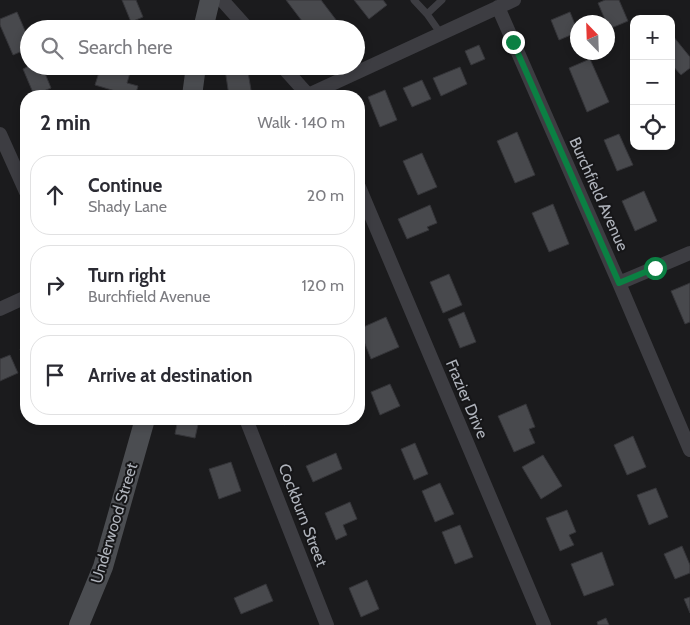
<!DOCTYPE html>
<meta charset="utf-8">
<style>
body{margin:0;font-family:Cabin,sans-serif;background:#f2f2f3;color:#2b2b33}
.controls{position:absolute;right:15px;top:15px;display:grid;overflow:hidden;border-radius:10px;box-shadow:0 2px 8px #0003}
.controls button{width:45px;height:45px;display:grid;place-items:center;padding:0;border:0;border-bottom:1px solid #e1e1e2;background:#fff;color:#2b2b33;font:25px sans-serif}
.compass{position:absolute;left:570px;top:15px;width:45px;height:45px;border-radius:50%;background:#fff;box-shadow:0 2px 8px #0003;rotate:337deg}
.stop{position:absolute;width:15px;height:15px;margin:-11px;border:4px solid #0b8043;border-radius:50%;background:#fff}
.stop.end{background:#0b8043;border-color:#fff;box-shadow:0 1px 5px #0008}
.list{margin:0;padding:0;list-style:none}
h2{display:flex;justify-content:space-between;align-items:center;height:65px;margin:0;padding:0 20px;font-size:21px}
h2 small{font-size:16px;font-weight:400;color:#7c7c81}
.list li{display:grid;grid-template-columns:32px 1fr auto;gap:15px;align-items:center;box-sizing:border-box;height:80px;margin:0 10px 10px;padding:0 10px;border:1px solid #e1e1e2;border-radius:20px}
.list b{display:block;font-size:19px;white-space:nowrap}
.list p{margin:0;font-size:16px;white-space:nowrap;color:#7c7c81}
.list em{font-size:16px;font-style:normal;color:#7c7c81}
.icon{flex:none;width:28px;height:28px;fill:none;stroke:currentColor;stroke-width:2;stroke-linecap:round;stroke-linejoin:round}
.map{position:relative;flex:none;width:690px;height:625px;overflow:hidden}
.search{position:absolute;background:#fff;box-shadow:0 2px 8px #0003;left:20px;top:20px;width:345px;height:55px;display:flex;align-items:center;gap:12px;box-sizing:border-box;padding:0 18px;border-radius:28px;color:#7c7c81;font-size:19px}
.panel{position:absolute;background:#fff;box-shadow:0 2px 8px #0003;left:20px;top:90px;width:345px;height:335px;border-radius:20px}
.map>svg:first-child{display:block}
.building{fill:#48494d;stroke:#353539}
.lines{fill:none;stroke-linecap:round;stroke-linejoin:round}
.lane{stroke:#3d3d42;stroke-width:7}
.street{stroke:#3d3d42;stroke-width:14}
.secondary{stroke:#4b4d51;stroke-width:20}
.route{stroke:#0b8043;stroke-width:6}
.labels{text-anchor:middle;dominant-baseline:central;stroke-width:4;stroke-linejoin:round;paint-order:stroke}
.street-label{font-size:16px;fill:#afb3bb;stroke:#161618}
</style>
<div class="map">
<svg width="690" height="625" viewBox="0 0 690 625">
<rect width="100%" height="100%" fill="#1b1b1d"/>
<path class="building" d="M122,0H136L143,17L131,22Z
M286,0H321L343,29H308Z
M354,0H383L387,5L369,19Z
M605,0H619L628,21L609,29L608,22H606L598,3Z
M17,12L29,40V48L13,55L0,25V19Z
M570,12L578,32L559,40L551,20Z
M673,36L690,57V68L681,75L671,64V37Z
M479,45L485,59L471,65L465,51Z
M590,59L609,102L587,112L569,68Z
M29,66H42L51,88L34,95L23,69Z
M101,66H132L127,83L138,86L135,96H121L122,93L95,85Z
M239,66H247L252,96H229L225,69Z
M460,67L467,84L441,96L433,78Z
M422,80L431,99L412,107L403,88Z
M385,90L397,120L380,127L368,97Z
M517,132L535,175L515,183L497,141Z
M619,134L633,165L617,171L604,140Z
M422,153L437,187L418,195L403,161Z
M644,191L657,221L635,231L622,201Z
M553,204L569,244L549,252L532,213Z
M430,205L437,223L427,227L429,230L407,239L398,219Z
M449,274L462,305L443,313L430,282Z
M690,283V322L685,324L671,291Z
M464,312L476,342L460,348L448,319Z
M386,317L399,347L371,359L359,329Z
M26,347V370L20,349Z
M10,355L18,373L0,381V359Z
M390,384L400,406L380,415L371,392Z
M526,404L535,427L529,429L535,443L514,452L498,416Z
M178,419H213L212,423L199,420L195,438L175,434Z
M281,419H296L284,425Z
M633,436L646,467L627,475L614,445Z
M415,443L428,474L414,480L401,449Z
M336,453L342,469L313,482L306,466Z
M543,455L562,486L541,499L522,467Z
M231,462L241,491L219,499L209,469Z
M440,483L454,514L435,522L422,491Z
M656,488L668,517L649,525L637,495Z
M350,502L357,519L343,525L347,535L336,540L325,513Z
M567,510L576,532L569,535L574,545L560,551L546,518Z
M460,525L473,557L455,564L442,532Z
M682,546L690,565V573L675,579L664,554Z
M602,552L614,585L584,596L571,564Z
M367,580L379,609L361,617L349,588Z
M266,584L273,601L241,614L234,598Z
M690,597V613L684,599Z
M606,618L609,625H598L597,622Z"/>
<g class="lines">
<path class="lane" d="M414,0L427,14
M441,34L427,14L442,0"/>
<path class="street" d="M222,0L248,29
M498,7L619,283L690,450
M282,66L309,96
M308,95L514,0
M0,134L26,192
M359,187L544,625
M619,283L690,253
M0,309L26,297
M246,419L327,625"/>
<path class="secondary" d="M203,29L210,0
M192,96L196,66
M79,625L103,567L145,419"/>
</g>
<g class="lines">
<path class="route" d="M513,42L619,283L655,268"/>
</g>
<g class="labels">
<g class="street-label">
<text transform="translate(599 194) rotate(66)">Burchfield Avenue</text>
<text transform="translate(467 399) rotate(67)">Frazier Drive</text>
<text transform="translate(303 515) rotate(69)">Cockburn Street</text>
<text transform="translate(114 523) rotate(-73)">Underwood Street</text>
</g>
</g>
</svg>
<div class="controls">
<button>+</button>
<button>−</button>
<button><svg class="icon" aria-label="locate" viewBox="0 0 24 24"><circle cx="12" cy="12" r="6"/><path d="M12 2v4M12 18v4M2 12h4M18 12h4"/></svg></button>
</div>
<svg class="compass" viewBox="-18 -18 36 36"><path d="M0-13l5 13h-10z" fill="#e53935"/><path d="M0 13l5-13h-10z" fill="#7c7c81"/></svg>
<div class="stop" style="left:655px;top:268px"></div>
<div class="stop end" style="left:513px;top:42px"></div>
<div class="search"><svg class="icon" aria-label="search" viewBox="0 0 24 24"><circle cx="10" cy="10" r="6"/><path d="M15 15l6 6"/></svg>Search here</div>
<section class="panel">
<h2>2 min<small>Walk · 140 m</small></h2>
<ul class="list">
<li><svg class="icon" aria-label="ahead" viewBox="0 0 24 24"><path d="M12 20V5M6 11l6-6 6 6"/></svg><div><b>Continue</b><p>Shady Lane</p></div><em>20 m</em></li>
<li><svg class="icon" aria-label="right" viewBox="0 0 24 24"><path d="M7 20v-9h11M14 6l5 5-5 5"/></svg><div><b>Turn right</b><p>Burchfield Avenue</p></div><em>120 m</em></li>
<li><svg class="icon" aria-label="arrive" viewBox="0 0 24 24"><path d="M6 21V4h12l-3 4 3 4H6"/></svg><div><b>Arrive at destination</b></div></li>
</ul>
</section>
</div>
